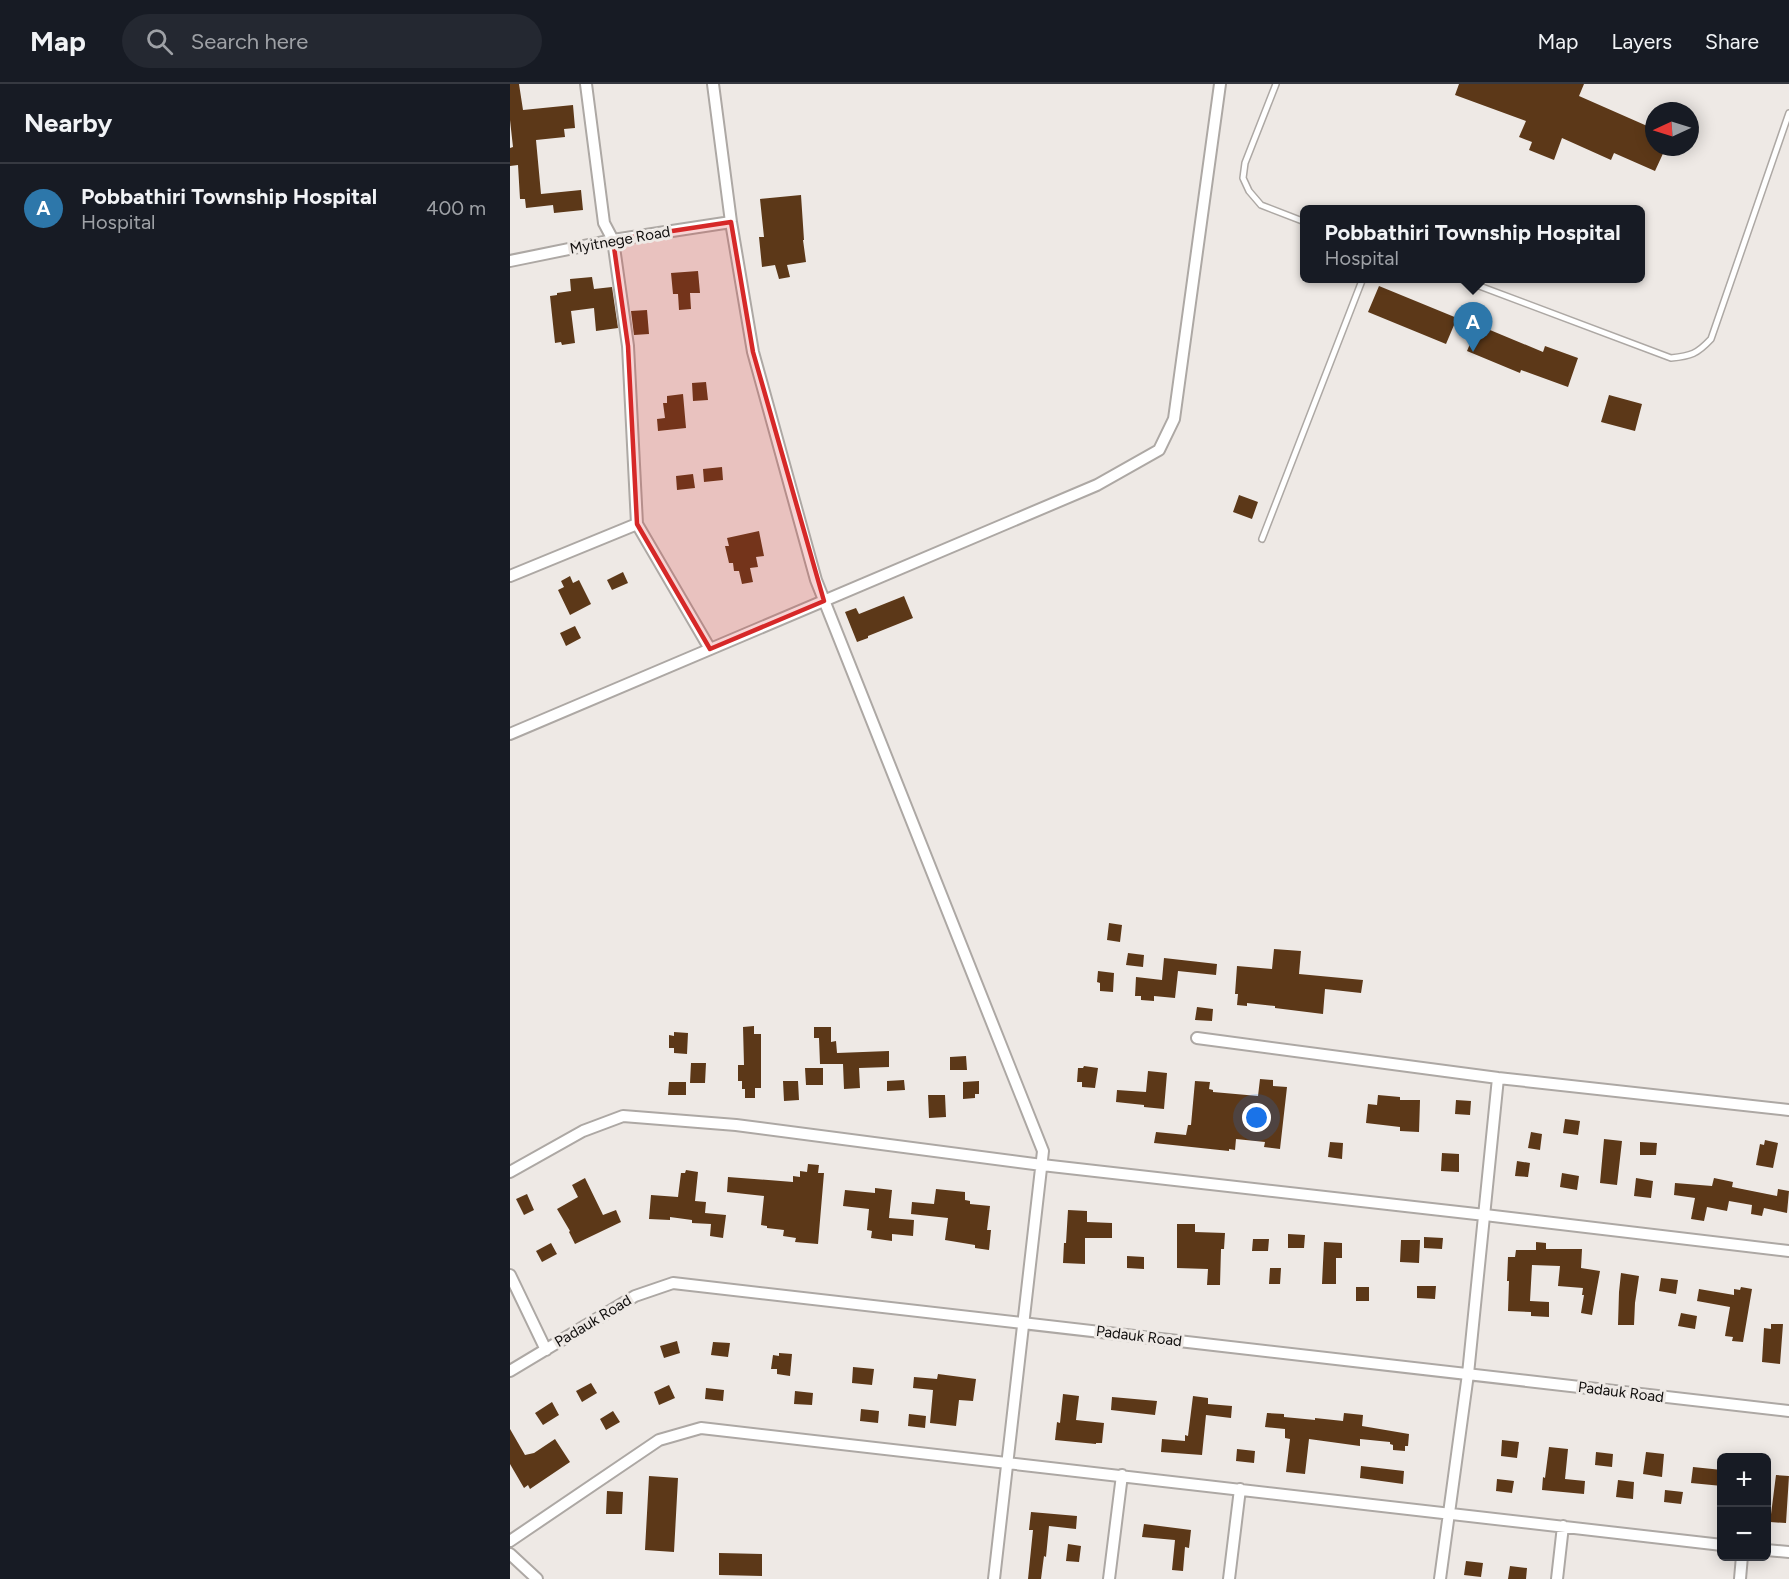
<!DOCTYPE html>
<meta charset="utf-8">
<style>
body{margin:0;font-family:Figtree,sans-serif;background:#242831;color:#f1f3f6}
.controls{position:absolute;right:18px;bottom:18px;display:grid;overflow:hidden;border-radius:9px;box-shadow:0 3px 15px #0003}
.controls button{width:54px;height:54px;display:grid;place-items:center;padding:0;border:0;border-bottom:2px solid #363941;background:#171b24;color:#f1f3f6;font:30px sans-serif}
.compass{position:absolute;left:1135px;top:18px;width:54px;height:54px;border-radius:50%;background:#171b24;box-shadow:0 3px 15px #0003;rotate:266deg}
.you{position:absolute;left:747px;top:1034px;width:21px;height:21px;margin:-15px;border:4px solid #fff;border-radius:50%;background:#1a73e8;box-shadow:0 0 0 9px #1a73e833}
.badge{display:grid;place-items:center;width:39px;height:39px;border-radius:50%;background:#2d77aa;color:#fff;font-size:20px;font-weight:700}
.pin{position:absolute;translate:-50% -50px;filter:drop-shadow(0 2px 3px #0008)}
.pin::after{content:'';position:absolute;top:32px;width:21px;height:18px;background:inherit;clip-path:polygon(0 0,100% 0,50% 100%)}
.popup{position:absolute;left:790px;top:121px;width:345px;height:78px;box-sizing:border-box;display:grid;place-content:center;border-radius:9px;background:#171b24;filter:drop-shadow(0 2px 4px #0005);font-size:20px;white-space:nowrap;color:#9ea1a6}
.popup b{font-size:22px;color:#f1f3f6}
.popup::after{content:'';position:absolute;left:50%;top:100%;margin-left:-12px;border:12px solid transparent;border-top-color:#171b24}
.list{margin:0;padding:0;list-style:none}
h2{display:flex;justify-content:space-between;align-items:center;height:78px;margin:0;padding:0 24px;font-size:26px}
h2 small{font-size:20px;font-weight:400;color:#9ea1a6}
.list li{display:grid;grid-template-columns:39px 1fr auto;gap:18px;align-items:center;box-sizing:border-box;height:90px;padding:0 24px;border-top:2px solid #363941}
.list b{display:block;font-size:22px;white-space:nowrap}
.list p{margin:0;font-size:20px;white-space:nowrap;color:#9ea1a6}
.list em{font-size:20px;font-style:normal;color:#9ea1a6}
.icon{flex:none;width:33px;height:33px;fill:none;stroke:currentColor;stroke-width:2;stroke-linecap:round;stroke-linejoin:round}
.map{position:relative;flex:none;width:1279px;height:1495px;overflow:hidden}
header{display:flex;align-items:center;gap:36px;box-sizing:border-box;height:84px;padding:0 30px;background:#171b24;border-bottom:2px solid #363941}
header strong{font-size:28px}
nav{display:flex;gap:33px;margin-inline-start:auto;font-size:21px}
.search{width:420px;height:54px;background:#242831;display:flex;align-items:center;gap:15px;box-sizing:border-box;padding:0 21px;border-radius:33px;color:#9ea1a6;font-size:22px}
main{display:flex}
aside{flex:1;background:#171b24}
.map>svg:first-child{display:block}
.building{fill:#5c3818}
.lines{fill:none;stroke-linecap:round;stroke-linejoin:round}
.lane-casing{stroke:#ada8a4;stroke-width:8}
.street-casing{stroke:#ada8a4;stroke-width:14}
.lane{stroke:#fff;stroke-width:5}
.street{stroke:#fff;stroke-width:10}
.marked{fill:#d62828;fill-opacity:0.2;stroke:#d62828;stroke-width:4.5;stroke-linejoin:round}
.labels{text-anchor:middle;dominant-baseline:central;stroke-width:6;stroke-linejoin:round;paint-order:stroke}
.street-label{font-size:15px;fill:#100e0d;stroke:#eee9e5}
</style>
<header>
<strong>Map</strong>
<div class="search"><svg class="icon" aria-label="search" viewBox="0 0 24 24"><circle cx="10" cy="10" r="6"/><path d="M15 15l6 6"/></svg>Search here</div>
<nav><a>Map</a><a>Layers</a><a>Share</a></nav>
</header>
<main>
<aside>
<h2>Nearby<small></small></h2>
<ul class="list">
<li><span class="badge">A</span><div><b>Pobbathiri Township Hospital</b><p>Hospital</p></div><em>400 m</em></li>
</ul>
</aside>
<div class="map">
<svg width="1279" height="1495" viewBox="0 0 1279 1495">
<rect width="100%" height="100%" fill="#eee9e5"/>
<path class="building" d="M0,0H9L13,26L63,21L65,44L54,45L55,53L26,56L31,110L71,106L73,126L44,129L43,121L16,124L15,115H10L8,81L0,82V64L3,63L0,36Z
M949,0H1074L1069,12L1144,45V63H1156L1145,87L1104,69L1101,76L1052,54L1044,76L1019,66L1022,58L1009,53L1016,37L945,11Z
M291,111L294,156H293L296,178L277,181L280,193L269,195L265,181L252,183L249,153H254L250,115Z
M188,187L190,209H180L181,225L169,226L168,210H163L161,189Z
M82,193L84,205L102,203L108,244L86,247L84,224L61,227L65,259L52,261L51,258L45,259L40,212L47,211V209L61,207L60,195Z
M869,202L947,234L936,260L858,228Z
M137,226L139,250L124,251L121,227Z
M968,241L1033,268L1035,262L1068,274L1058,303L1011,286L1010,289L957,267Z
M196,298L198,316L183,317L182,299Z
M173,310L176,344L148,347L147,335L155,334L153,319H157V312Z
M1099,311L1132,320L1125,347L1091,338Z
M212,383L213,396L194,398L193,385Z
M183,390L185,404L167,406L166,392Z
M729,411L748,418L742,435L723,428Z
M249,447L254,472L246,473L248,483L240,484L243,498L232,500L229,487H224L223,479H219L215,462H219L217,454Z
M113,488L118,499L102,506L97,496Z
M60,492L63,499L69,496L81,520L60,531L48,506L54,503L51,497Z
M394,512L403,534L358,552V554L347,558L335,528L346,524L349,530Z
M65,542L71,554L56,562L50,549Z
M599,839L612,841L610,858L597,856Z
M764,865L791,867L789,890L853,896L851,909L815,905L813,930L765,924V922L737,919V922L727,921L728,910H725L727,882L762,885Z
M618,869L634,871L633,883L616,881Z
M654,874L707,880L706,891L668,887L665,914L644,912V917L631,916V912H625L626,893L652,896Z
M588,887L604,889L603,908L590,907V899L587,898Z
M687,923L703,925L702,937L685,936Z
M244,942V950H251V1004H245V1014H235V1005H232V997H228V981H234L233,943Z
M304,943H321V958L326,957L327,969L379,967V983L349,984L350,1004L334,1005L333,980H310L309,954H304Z
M164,948L178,949L177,970L164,969V964H159V951L164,952Z
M456,972L457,986H440V973Z
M181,979H196L195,999H180Z
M574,982L588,984L585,1004L572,1003V998H567L568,984H573Z
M295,984H313V1001H296Z
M638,987L657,989L654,1025L634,1023V1021L606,1018L607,1006L636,1008Z
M750,995L763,996V1002L777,1003L770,1065L754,1063L755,1058L726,1055L725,1066L719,1065V1067L644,1059L646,1048L676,1051L678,1041H681L685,997L700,998L699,1005L703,1006V1008L748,1012Z
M394,996L395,1006L377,1007V997Z
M273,997H288L289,1016L274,1017Z
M469,997V1010H465V1014L453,1015V998Z
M159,998H176V1011H158Z
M418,1011H435L436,1033L419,1034Z
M868,1011L890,1013V1016H910L909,1048L890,1047V1043L856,1039L858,1020L867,1021Z
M946,1016L961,1017L960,1031L945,1030Z
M1055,1035L1070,1037L1068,1051L1053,1049Z
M1021,1048L1032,1050L1030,1066L1018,1064Z
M1094,1055L1112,1057L1107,1101L1090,1099Z
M1255,1056L1268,1059L1263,1084L1246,1081L1250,1060L1254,1061Z
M820,1058L833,1059L832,1075L818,1073Z
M1130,1058L1147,1059L1146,1071H1130Z
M932,1069L949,1070V1088L931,1087Z
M1007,1077L1020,1079L1018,1093L1005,1092Z
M298,1080L309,1081L308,1089H314L308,1160L285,1158L286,1154L273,1152L274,1146L257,1144V1142L251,1141L254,1112L217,1108L218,1093L283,1098V1092L290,1093V1087L297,1088Z
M176,1086L188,1088L185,1117L196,1118L195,1129L216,1131L213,1154L200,1152L201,1140L182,1139V1136L160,1133V1136L139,1135L141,1111L168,1113L171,1089H175Z
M1052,1089L1069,1092L1067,1106L1050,1103Z
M75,1094L93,1131L106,1126L111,1138L65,1160L59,1148L60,1147L47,1125L68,1113L62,1101Z
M1126,1094L1143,1097L1141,1114L1124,1112Z
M1204,1094L1223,1098L1222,1103L1267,1112L1268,1105L1279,1107L1277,1129L1254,1124L1252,1132L1241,1130L1242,1121L1219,1117L1217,1127L1197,1123L1194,1137L1181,1135L1185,1114L1164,1111L1165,1099L1202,1102Z
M365,1104L382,1106L379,1134L404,1136L403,1152L382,1150V1157L361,1154L362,1147L357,1146L359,1125L333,1122L335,1106L365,1109Z
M426,1105L455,1108V1116L460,1117V1120L480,1122L477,1146H481L479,1166L465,1164V1161L435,1156L438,1134L401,1130L402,1118L424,1120Z
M17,1110L24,1126L14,1131L6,1115Z
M558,1126L577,1127V1138L602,1139V1154H575V1180L553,1179L554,1159H556Z
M667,1140H685V1148L715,1149L714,1165H711L710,1201H697L698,1185L667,1184Z
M778,1150L795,1151L794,1164H778Z
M914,1153L933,1154L932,1165L914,1164Z
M743,1155H759L758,1167H742Z
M891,1156H910L909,1179L890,1178Z
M814,1158L832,1159V1174H826V1200H812Z
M1026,1158L1036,1159V1165H1072L1071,1184L1090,1187L1082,1231L1071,1229L1074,1211H1072L1073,1204L1048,1202L1050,1182L1022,1181L1020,1217L1039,1218V1233L1021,1232V1228L998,1227L999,1197H997L998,1173H1005L1006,1166H1026Z
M41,1159L47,1170L32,1178L26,1167Z
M617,1172L634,1173V1185L617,1184Z
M760,1184H771L770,1200H759Z
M1111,1189L1129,1192L1125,1219L1124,1241H1108L1109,1208Z
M1151,1194L1168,1196L1166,1210L1149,1207Z
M907,1202H926L925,1215L907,1214Z
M846,1203H859V1217H846Z
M1231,1203L1242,1205L1233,1258L1222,1257L1223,1253L1215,1252L1220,1223L1187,1217L1189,1205L1224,1211V1205L1230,1206Z
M1171,1229L1187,1232L1185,1245L1168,1242Z
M1261,1240H1273L1270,1280L1252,1278L1254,1244L1261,1245Z
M167,1257L170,1269L154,1274L150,1262Z
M203,1258L220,1259L218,1273L201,1271Z
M269,1269L282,1270L280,1292L267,1290V1285H261L263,1271L269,1272Z
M343,1283L364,1285L362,1301L342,1299Z
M428,1290L466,1295L463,1317L449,1316L446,1342L420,1339L423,1306L403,1304L404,1293L427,1295Z
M81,1299L87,1309L72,1318L66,1307Z
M159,1301L165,1314L149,1321L144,1308Z
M196,1304L214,1306L213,1317L195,1315Z
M285,1307L303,1309L302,1321L284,1320Z
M553,1310L569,1312L566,1336L594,1339L592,1359H586V1360L545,1356L547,1338L550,1339Z
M683,1312L698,1314V1320L722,1322L721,1334L696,1331L692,1371L651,1368L652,1355L675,1357V1351L678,1352Z
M602,1313L647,1317L645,1331L601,1326Z
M42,1318L49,1331L33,1341L25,1329Z
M351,1325L369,1327L368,1339L350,1337Z
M103,1327L110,1338L96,1346L90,1335Z
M757,1329L774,1330V1333L805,1336V1334L833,1337L834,1329L853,1331L852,1342L899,1350L898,1362H895V1367L883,1366V1361L880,1360V1358L850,1355V1362L799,1355L795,1390L776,1388L780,1355L775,1354V1345L755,1343Z
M399,1330L416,1332L415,1344L398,1342Z
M0,1345L15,1371L24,1369L45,1355L60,1378L20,1405L18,1401L14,1404L0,1380Z
M992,1356L1009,1358L1007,1374L991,1372Z
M1039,1363L1058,1365L1055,1395L1075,1397L1074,1410L1032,1406L1033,1393L1035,1394Z
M727,1365L745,1367L744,1379L726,1377Z
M1086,1368L1103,1370L1102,1383L1085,1381Z
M1136,1368L1154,1370L1152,1393L1133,1390Z
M851,1382L894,1387L893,1400L850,1394Z
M1183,1383L1212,1386V1402L1181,1399Z
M1266,1391L1279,1392L1276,1439L1260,1438Z
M139,1392L168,1394L164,1468L135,1466Z
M987,1395L1004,1397L1002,1409L986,1407Z
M1108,1396L1124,1398L1123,1415L1106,1413Z
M1155,1406L1173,1408L1171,1420L1154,1418Z
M97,1407L113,1408L112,1430H96Z
M521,1428L567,1432L566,1445L539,1442L536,1473L534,1472L531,1495H518L523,1446H519Z
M634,1440L681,1446L679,1464L675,1463L673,1487L662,1486L665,1456L632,1453Z
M558,1460L571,1462L569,1478L556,1477Z
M209,1469L252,1470V1492L209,1491Z
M956,1477L973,1479L971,1493L954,1491Z
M1000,1482L1017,1484L1016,1495H998Z"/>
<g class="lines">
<g class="lane-casing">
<path id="lane" d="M766,0L735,79L733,94L739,107L751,121L795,138
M948,194L1161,274C1181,272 1187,270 1201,255L1279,29
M752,455L853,194"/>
</g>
<g class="street-casing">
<path id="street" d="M76,0L94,139L103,156L118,262L127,440L200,565
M203,0L221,138L243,268L306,496L533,1067L484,1495
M0,177L103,156L221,138
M0,492L127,440
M0,650L587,401L649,366L664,335L710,0
M687,954L988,994L1279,1026
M0,1088L73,1047L113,1032L226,1041L532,1081L975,1131L1279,1167
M0,1191L36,1266
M0,1287L125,1212L163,1199L1279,1327
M0,1457L149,1356L191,1344L1212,1461
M1256,1466L1279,1468
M0,1470L27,1495
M599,1495L612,1391
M719,1495L730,1405
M930,1495L958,1290L988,994
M1047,1495L1053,1442
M1230,1495L1232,1472"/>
</g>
<use href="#lane" class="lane"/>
<use href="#street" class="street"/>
</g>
<path class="marked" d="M221,138L243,268L314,517L200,565L127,440L118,262L103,156Z"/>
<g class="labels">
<g class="street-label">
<text transform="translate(110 156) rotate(-10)">Myitnege Road</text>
<text transform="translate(83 1237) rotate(-31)">Padauk Road</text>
<text transform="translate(629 1252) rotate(7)">Padauk Road</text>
<text transform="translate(1111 1308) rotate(7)">Padauk Road</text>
</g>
</g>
</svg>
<div class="controls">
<button>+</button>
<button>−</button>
</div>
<svg class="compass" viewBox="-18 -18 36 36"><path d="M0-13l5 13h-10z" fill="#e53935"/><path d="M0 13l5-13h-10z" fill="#9ea1a6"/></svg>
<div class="you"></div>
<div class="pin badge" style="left:963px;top:268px">A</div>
<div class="popup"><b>Pobbathiri Township Hospital</b>Hospital</div>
</div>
</main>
